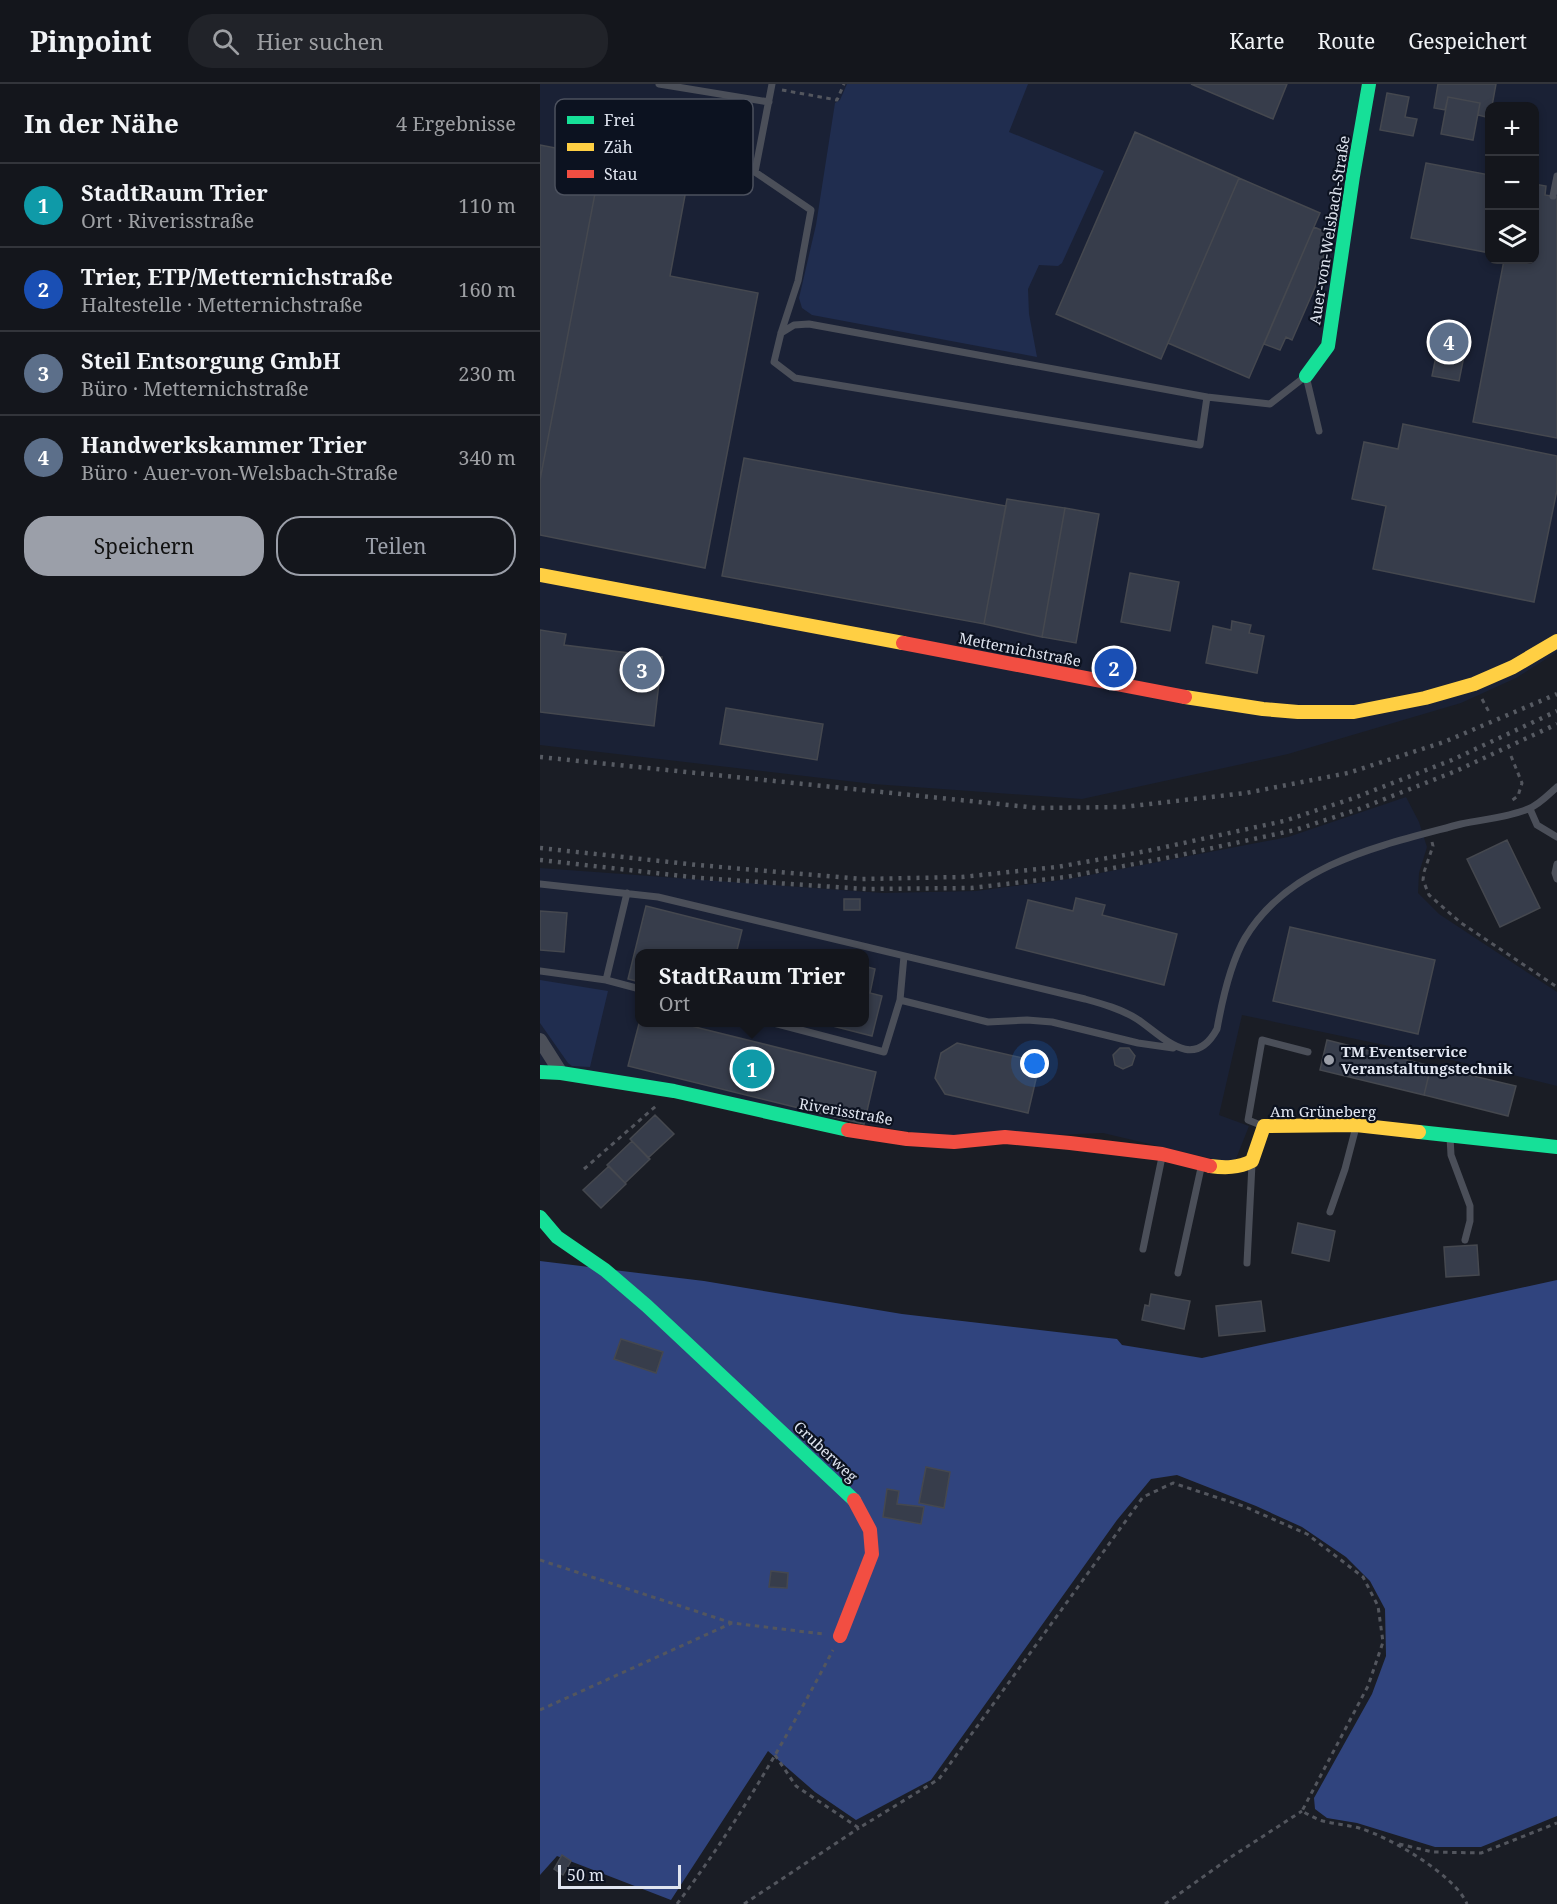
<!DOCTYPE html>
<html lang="de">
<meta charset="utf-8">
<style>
body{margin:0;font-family:"Noto Serif",serif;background:#212329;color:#f1f3f6}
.controls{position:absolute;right:18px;top:18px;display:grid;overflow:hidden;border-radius:12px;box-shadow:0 3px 9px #0003}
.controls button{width:54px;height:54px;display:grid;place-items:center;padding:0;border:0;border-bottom:2px solid #33353b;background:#14161c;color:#f1f3f6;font:30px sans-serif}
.scale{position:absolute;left:18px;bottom:15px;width:123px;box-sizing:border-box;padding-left:6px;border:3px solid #e0e5f0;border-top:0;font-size:16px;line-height:21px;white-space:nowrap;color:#e0e5f0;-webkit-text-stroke:4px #0c1220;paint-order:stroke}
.you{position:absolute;left:495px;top:980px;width:21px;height:21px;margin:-15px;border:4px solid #fff;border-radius:50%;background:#1a73e8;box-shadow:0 0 0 9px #1a73e833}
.badge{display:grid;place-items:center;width:39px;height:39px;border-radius:50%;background:#9b9fa9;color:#fff;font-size:20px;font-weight:700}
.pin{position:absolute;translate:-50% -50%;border:3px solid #fff;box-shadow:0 2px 6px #0006}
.popup{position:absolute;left:95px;top:865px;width:234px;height:78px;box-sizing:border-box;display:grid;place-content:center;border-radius:12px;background:#14161c;filter:drop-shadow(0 2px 4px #0005);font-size:20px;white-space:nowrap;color:#9d9fa3}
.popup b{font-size:22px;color:#f1f3f6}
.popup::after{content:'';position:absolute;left:50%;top:100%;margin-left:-12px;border:12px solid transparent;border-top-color:#14161c}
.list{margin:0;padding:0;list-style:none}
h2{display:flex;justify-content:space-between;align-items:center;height:78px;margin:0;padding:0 24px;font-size:26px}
h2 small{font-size:20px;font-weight:400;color:#9d9fa3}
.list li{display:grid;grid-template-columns:39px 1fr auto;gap:18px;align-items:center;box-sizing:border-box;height:84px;padding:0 24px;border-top:2px solid #33353b}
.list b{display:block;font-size:22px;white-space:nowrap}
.list p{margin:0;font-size:20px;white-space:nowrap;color:#9d9fa3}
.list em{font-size:20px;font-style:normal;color:#9d9fa3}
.actions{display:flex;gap:12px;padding:18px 24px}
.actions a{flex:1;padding:14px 0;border:2px solid #9b9fa9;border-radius:24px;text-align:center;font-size:21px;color:#9b9fa9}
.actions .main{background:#9b9fa9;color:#111}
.icon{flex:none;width:33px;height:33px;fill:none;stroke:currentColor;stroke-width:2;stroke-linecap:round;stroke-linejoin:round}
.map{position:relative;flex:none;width:1017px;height:1820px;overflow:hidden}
header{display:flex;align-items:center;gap:36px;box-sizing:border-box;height:84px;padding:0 30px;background:#14161c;border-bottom:2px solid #33353b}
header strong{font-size:28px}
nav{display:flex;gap:33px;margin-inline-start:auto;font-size:21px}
.search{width:420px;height:54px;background:#212329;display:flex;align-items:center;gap:15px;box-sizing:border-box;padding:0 21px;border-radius:24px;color:#9d9fa3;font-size:22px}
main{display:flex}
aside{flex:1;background:#14161c}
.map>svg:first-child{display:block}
.built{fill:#1a2135;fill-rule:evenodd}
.green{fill:#202d4f}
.forest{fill:#30447e}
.building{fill:#373d4b;stroke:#45484f;stroke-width:1.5}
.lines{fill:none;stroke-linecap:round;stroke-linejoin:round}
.path{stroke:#53565e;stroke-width:3;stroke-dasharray:4.5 4.5;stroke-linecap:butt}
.lane{stroke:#4b4f59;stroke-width:7}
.street{stroke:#4b4f59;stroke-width:14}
.fast{stroke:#16e098;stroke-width:14}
.slow{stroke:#ffcf43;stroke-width:14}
.jam{stroke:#f24e42;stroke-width:14}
.rail{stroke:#575b63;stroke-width:4.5;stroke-dasharray:3 6;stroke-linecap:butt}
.poi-dot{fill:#9b9fa9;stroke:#0c1220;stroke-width:2}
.labels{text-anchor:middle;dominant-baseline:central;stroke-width:4.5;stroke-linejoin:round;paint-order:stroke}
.street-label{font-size:15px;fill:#e0e5f0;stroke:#0c1220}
.poi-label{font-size:15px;font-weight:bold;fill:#e0e5f0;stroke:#0c1220;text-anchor:start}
.key{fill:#0c1220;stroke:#4c515e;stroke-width:1.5}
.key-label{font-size:16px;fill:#e0e5f0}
</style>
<header>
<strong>Pinpoint</strong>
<div class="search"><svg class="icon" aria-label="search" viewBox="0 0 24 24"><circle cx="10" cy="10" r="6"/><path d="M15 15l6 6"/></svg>Hier suchen</div>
<nav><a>Karte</a><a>Route</a><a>Gespeichert</a></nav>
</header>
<main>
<aside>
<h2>In der Nähe<small>4 Ergebnisse</small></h2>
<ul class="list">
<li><span class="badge" style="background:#0f9aa8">1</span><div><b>StadtRaum Trier</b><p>Ort · Riverisstraße</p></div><em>110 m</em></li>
<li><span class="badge" style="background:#1a4fb4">2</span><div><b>Trier, ETP/Metternichstraße</b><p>Haltestelle · Metternichstraße</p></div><em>160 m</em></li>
<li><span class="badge" style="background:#5c6f8a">3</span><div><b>Steil Entsorgung GmbH</b><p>Büro · Metternichstraße</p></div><em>230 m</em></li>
<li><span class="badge" style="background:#5c6f8a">4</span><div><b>Handwerkskammer Trier</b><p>Büro · Auer-von-Welsbach-Straße</p></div><em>340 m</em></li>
</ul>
<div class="actions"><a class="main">Speichern</a><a>Teilen</a></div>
</aside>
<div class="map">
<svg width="1017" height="1820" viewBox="0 0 1017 1820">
<rect width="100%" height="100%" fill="#1a1d25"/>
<path class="built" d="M0,0H1017V568L976,594L921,619L748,670L542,715L333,700L0,661ZM950,22H994V176H950Z
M866,713L879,738L887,763L879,789L878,809L899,830L1017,908V1002L892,971L702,931L679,1031L709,1042L694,1080L563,1049L412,1055L0,985V784L343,809L436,807L529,795L748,753ZM100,870H324V938H100Z"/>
<path class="green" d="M307,0H488L469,48L564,87L522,179L518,182L499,181L488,205L489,230L497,273L272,231L262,224L259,214L276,141L295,19L300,16Z
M0,896L68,907L50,983L32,982L28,979L0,939Z"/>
<path class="forest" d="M0,1177L164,1197L362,1230L577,1255L582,1261L662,1274L1017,1196V1732L941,1763H895L817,1739L787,1734L775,1725L774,1714L832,1610L846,1572L845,1525L830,1497L806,1473L762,1443L716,1422L637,1391L611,1395L577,1436L391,1696L316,1736L275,1708L228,1667L131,1816L17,1772L0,1791Z"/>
<path class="building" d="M651,0H747L733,35Z
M898,0H956L952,22H950V34L938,31L940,19L908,13L905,26L894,24Z
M847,9L869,13L865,33L877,35L873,52L840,46Z
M908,13L940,19L933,56L901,50Z
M595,48L699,94L621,275L516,230Z
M0,61L62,73L0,396Z
M62,73L149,90L130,192L218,209L165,484L0,451V396Z
M886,79L950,91V169L871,154Z
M699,94L780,129L709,294L628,259Z
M994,100L1006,102L1005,111L1017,113V354L933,338L964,176H994Z
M774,143L788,149L781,165L786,167L779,184L783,185L752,256L746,253L740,266L724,260Z
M899,257L926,262L919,297L892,292Z
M863,340L1017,372V406L994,518L833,485L846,422L812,415L824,358L858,365Z
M204,374L466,422L444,540L182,492Z
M467,415L525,424L502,553L444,540Z
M525,424L559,430L536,559L502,553Z
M590,489L639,498L630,547L581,538Z
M692,537L711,541L709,549L724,552L717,589L666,579L673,542L691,546Z
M0,546L26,550L24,561L122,573L114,642L0,628Z
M186,624L283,640L277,676L180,660Z
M967,756L1000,824L960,843L927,775Z
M536,814L565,821L562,831L637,850L624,901L476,864L488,816L533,827Z
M304,815H320V826H304Z
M106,822L202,846L197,866L215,870H100V898L88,895Z
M0,827L27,829L24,868L0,866Z
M750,843L895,876L878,950L733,917Z
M324,882L335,885L330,909L342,912L332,952L277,938H324Z
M100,936V938H135L336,988L324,1040L88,982Z
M787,956L891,982L884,1011L780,986Z
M417,959L500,978L488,1029L405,1010L395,994L401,969Z
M580,964H589L595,972L592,981L583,985L575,981L573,971Z
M891,982L976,1002L968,1032L884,1011Z
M115,1031L134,1050L108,1074L90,1055Z
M92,1057L110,1075L85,1099L67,1081Z
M69,1082L86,1100L61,1124L43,1106Z
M758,1139L795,1147L789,1177L752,1169Z
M937,1161L939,1191L906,1193L904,1163Z
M611,1210L650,1217L644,1245L602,1236L605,1221L609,1222Z
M721,1217L725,1247L679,1252L676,1222Z
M81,1255L123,1268L116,1289L74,1275Z
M386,1383L410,1388L404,1424L379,1419Z
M347,1405L359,1407L357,1420L384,1423L381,1440L343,1433Z
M231,1487L248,1489L247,1504L229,1503Z
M22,1771L31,1777L23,1791L14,1785Z"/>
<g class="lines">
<path class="path" d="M242,6L297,16L304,0
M942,615L949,628
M971,672L982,699L978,712L971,717
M892,758L893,762L884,788L883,796L889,811L921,839L1017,903
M44,1085L116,1022
M0,1476L192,1539L283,1550
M0,1626L192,1539
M235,1671L256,1702L319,1744L399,1695L603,1413L633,1399L703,1422L767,1450L823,1493L838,1522L843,1558L828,1602L762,1727C769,1731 776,1735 783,1737C795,1740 807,1741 819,1744C850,1753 915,1791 927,1820
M859,1760L893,1768L941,1769L1017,1739
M137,1820C197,1741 247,1653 293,1566
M204,1820L319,1744
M625,1820L691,1773L762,1727"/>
<path class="lane" d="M119,0L229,18
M232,0L215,88L271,126L258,197L241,249L234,278L255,294L660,361L667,313L269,240L254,241L241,249
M1013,112L1017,92
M667,313L730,320L766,292L779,347
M990,725L997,741L1017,753
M1017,780L1015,789L1017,795
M0,800L118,813L545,915C563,920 581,925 597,935C623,952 653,989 677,945C682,917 691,878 705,854C750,779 843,761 921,740C943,735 967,734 988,725C999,721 1008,711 1017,703
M87,809L66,896L100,905
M0,887L66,896
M360,916L448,938L487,936L512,938L598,959L633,964
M230,938L344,968L360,916L364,872
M723,1042L708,1036L722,956L768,968
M910,1053L911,1071L930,1122V1137L925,1156
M790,1128L805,1085L816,1043
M603,1165L622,1073
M707,1179L712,1080
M638,1189L661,1084"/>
<path class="street" d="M0,956L21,989"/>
<path class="fast" d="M766,292L788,262L813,92L829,0
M0,988L21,989L134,1007L308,1046
M879,1048L1017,1063
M0,1133L17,1153L65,1186L107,1222L314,1416"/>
<path class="slow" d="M0,491L363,559
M645,613L723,625L758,628H814L885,614L934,600L973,583L1017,557
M670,1082C685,1084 698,1084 712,1077L724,1042L816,1041L879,1048"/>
<path class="jam" d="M363,559L645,613
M308,1046L367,1055L414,1058L465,1053L530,1059L622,1070L670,1082
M300,1552L332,1470L330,1446L314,1416"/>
<path class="rail" d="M0,673L498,724L583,723L706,709L808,689L904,658L1017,610
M0,764L157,781L322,795L422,793L517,783L607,767L744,737L814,714L912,676L1017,627
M0,776L160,794L326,805L431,804L526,793L631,773L755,746L819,725L916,687L1017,640"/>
</g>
<circle class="poi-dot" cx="789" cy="976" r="6"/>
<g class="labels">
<g class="street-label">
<text transform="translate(789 146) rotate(-81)">Auer-von-Welsbach-Straße</text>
<text transform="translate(480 565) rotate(11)">Metternichstraße</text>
<text transform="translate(306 1027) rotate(10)">Riverisstraße</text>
<text x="783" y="1027">Am Grüneberg</text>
<text transform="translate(286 1367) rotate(43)">Gruberweg</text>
</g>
<g class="poi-label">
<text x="801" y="967">TM Eventservice<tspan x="801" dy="17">Veranstaltungstechnik</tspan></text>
</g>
</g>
<rect x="15" y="15" width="198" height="96" rx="9" class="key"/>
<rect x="27" y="32" width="27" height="8" fill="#16e098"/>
<rect x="27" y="59" width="27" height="8" fill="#ffcf43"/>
<rect x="27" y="86" width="27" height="8" fill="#f24e42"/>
<g class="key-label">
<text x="64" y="42">Frei</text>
<text x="64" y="69">Zäh</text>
<text x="64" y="96">Stau</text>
</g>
</svg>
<div class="controls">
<button>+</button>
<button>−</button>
<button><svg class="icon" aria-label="layers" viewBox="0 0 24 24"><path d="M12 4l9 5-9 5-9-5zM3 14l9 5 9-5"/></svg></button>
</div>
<div class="scale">50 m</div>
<div class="you"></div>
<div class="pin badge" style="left:212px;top:985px;background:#0f9aa8">1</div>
<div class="popup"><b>StadtRaum Trier</b>Ort</div>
<div class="pin badge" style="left:574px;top:584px;background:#1a4fb4">2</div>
<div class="pin badge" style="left:102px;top:586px;background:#5c6f8a">3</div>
<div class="pin badge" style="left:909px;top:258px;background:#5c6f8a">4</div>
</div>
</main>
